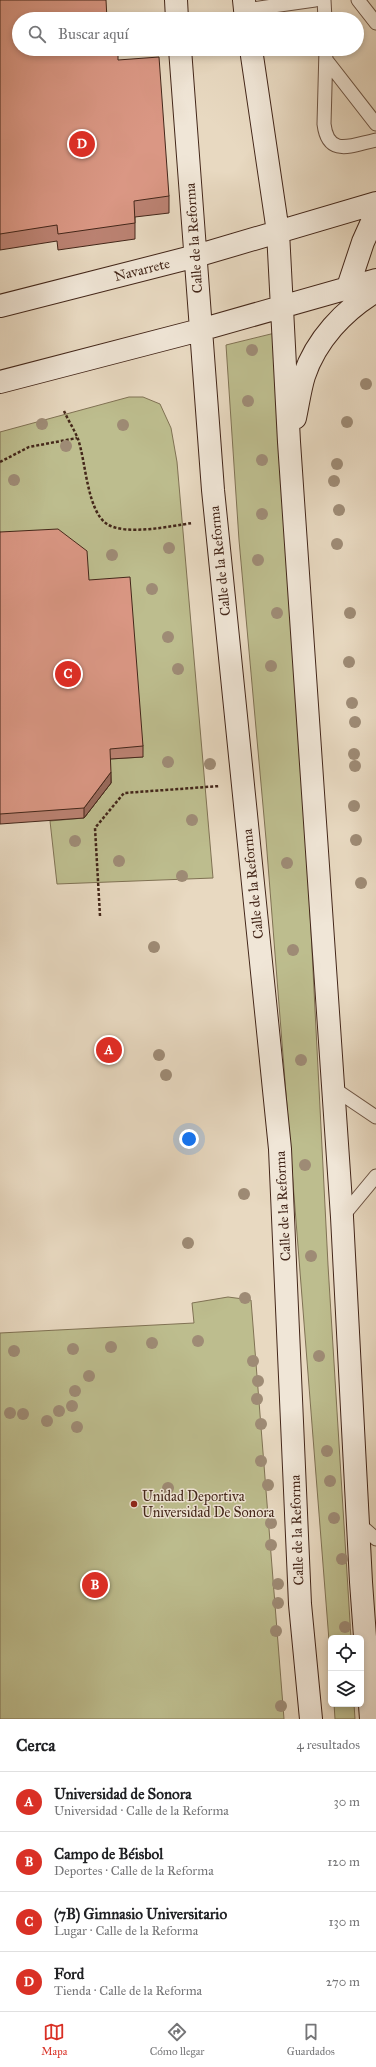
<!DOCTYPE html>
<html lang="es">
<meta charset="utf-8">
<style>
body{margin:0;font-family:"IM FELL Great Primer",serif;background:#f2f2f2;color:#202124}
.controls{position:absolute;right:12px;bottom:12px;display:grid;overflow:hidden;border-radius:6px;box-shadow:0 2px 6px #0003}
.controls button{width:36px;height:36px;display:grid;place-items:center;padding:0;border:0;border-bottom:1px solid #e0e0e0;background:#fff;color:#202124;font:20px sans-serif}
.you{position:absolute;left:189px;top:1139px;width:14px;height:14px;margin:-10px;border:3px solid #fff;border-radius:50%;background:#1a73e8;box-shadow:0 0 0 6px #1a73e833}
.badge{display:grid;place-items:center;width:26px;height:26px;border-radius:50%;background:#d93025;color:#fff;font-size:13px;font-weight:700}
.pin{position:absolute;translate:-50% -50%;border:2px solid #fff;box-shadow:0 1px 4px #0006}
.list{margin:0;padding:0;list-style:none}
h2{display:flex;justify-content:space-between;align-items:center;height:52px;margin:0;padding:0 16px;font-size:17px}
h2 small{font-size:13px;font-weight:400;color:#757577}
.list li{display:grid;grid-template-columns:26px 1fr auto;gap:12px;align-items:center;box-sizing:border-box;height:60px;padding:0 16px;border-top:1px solid #e0e0e0}
.list b{display:block;font-size:15px;white-space:nowrap}
.list p{margin:0;font-size:13px;white-space:nowrap;color:#757577}
.list em{font-size:13px;font-style:normal;color:#757577}
.icon{flex:none;width:22px;height:22px;fill:none;stroke:currentColor;stroke-width:2;stroke-linecap:round;stroke-linejoin:round}
.map{position:relative;flex:none;width:376px;height:1719px;overflow:hidden}
.search{position:absolute;background:#fff;box-shadow:0 2px 6px #0003;left:12px;right:12px;top:12px;height:44px;display:flex;align-items:center;gap:10px;box-sizing:border-box;padding:0 14px;border-radius:22px;color:#757577;font-size:15px}
.sheet{height:292px;background:#fff}
nav{display:flex;justify-content:space-around;align-items:center;box-sizing:border-box;height:56px;border-top:1px solid #e0e0e0;background:#fff;font-size:11px;color:#757577}
nav a{display:grid;justify-items:center;gap:2px}
nav .on{color:#d93025}
.map>svg:first-child{display:block}
.green{fill:#bdbd8e;stroke:#807254}
.lines{fill:none;stroke-linecap:round;stroke-linejoin:round}
.service-casing{stroke:#6d5444;stroke-width:15}
.secondary-casing{stroke:#44271a;stroke-width:24}
.path{stroke:#44271a;stroke-width:2.5;stroke-dasharray:3 2;stroke-linecap:butt}
.service{stroke:#f0e6d7;stroke-width:13}
.secondary{stroke:#f0e6d7;stroke-width:22}
.tree{fill:#9e8b75}
.wall{fill:#bb8272;stroke:#44271a}
.shaded-wall{fill:#996a5c;stroke:#44271a}
.building{fill:#da9784;stroke:#44271a}
.poi-dot{fill:#8f2418;stroke:#f0e6d7;stroke-width:1.5}
.labels{text-anchor:middle;dominant-baseline:central;stroke-width:3;stroke-linejoin:round;paint-order:stroke}
.street-label{font-size:14px;fill:#44271a;stroke:#f0e6d7}
.poi-label{font-size:14px;fill:#44271a;stroke:#f0e6d7;text-anchor:start}
</style>
<div class="map">
<svg width="376" height="1719" viewBox="0 0 376 1719">
<rect width="100%" height="100%" fill="#e8d9c1"/>
<filter id="stains"><feTurbulence type="fractalNoise" baseFrequency=".005" numOctaves="4"/><feColorMatrix values="0 0 0 0 .2 0 0 0 0 .09 0 0 0 0 .02 0 0 0 .5 -.17"/></filter>
<radialGradient id="worn" r=".72"><stop offset=".6" stop-color="#630" stop-opacity="0"/><stop offset="1" stop-color="#630" stop-opacity=".3"/></radialGradient>
<path class="green" d="M279,332L300,714L328,1265L351,1638H331V1666L266,839L239,540L226,345Z
M129,397H143L160,404L171,428L177,462L213,878L57,884L50,821L84,818L111,783L110,759L143,757L89,591L0,542V432Z
M228,1297L251,1300L284,1719H0V1333L194,1323L192,1303Z
M334,1704H354L355,1719H335Z"/>
<g class="lines">
<g class="service-casing">
<path id="service" d="M324,0L325,19
M358,0L376,23
M245,10L315,0
M326,49L324,124C328,158 352,145 376,140
M327,61L376,124
M333,1088L376,1117
M342,1217L376,1176
M358,1523L376,1539"/>
</g>
<g class="secondary-casing">
<path id="secondary" d="M176,0L177,19
M244,0L246,19
M180,49L213,490L280,1149L300,1604L311,1719
M251,49L278,232L289,442L342,1217L361,1582L371,1719
M348,287L363,242L376,213
M0,306L196,256L376,203
M0,382L200,330L376,280
M295,418C298,404 300,389 304,376C316,340 344,310 376,291"/>
</g>
<path class="path" d="M64,411C68,420 74,429 78,439C86,462 87,511 107,524C125,536 172,526 192,523
M0,462L29,447L77,438
M100,916L95,828L124,793L220,786"/>
<use href="#service" class="service"/>
<use href="#secondary" class="secondary"/>
</g>
<g class="tree">
<circle cx="252" cy="350" r="6"/>
<circle cx="366" cy="384" r="6"/>
<circle cx="248" cy="401" r="6"/>
<circle cx="347" cy="422" r="6"/>
<circle cx="42" cy="424" r="6"/>
<circle cx="123" cy="425" r="6"/>
<circle cx="66" cy="446" r="6"/>
<circle cx="262" cy="460" r="6"/>
<circle cx="337" cy="464" r="6"/>
<circle cx="14" cy="480" r="6"/>
<circle cx="334" cy="481" r="6"/>
<circle cx="339" cy="510" r="6"/>
<circle cx="262" cy="514" r="6"/>
<circle cx="337" cy="544" r="6"/>
<circle cx="169" cy="548" r="6"/>
<circle cx="112" cy="555" r="6"/>
<circle cx="258" cy="560" r="6"/>
<circle cx="152" cy="589" r="6"/>
<circle cx="277" cy="613" r="6"/>
<circle cx="350" cy="613" r="6"/>
<circle cx="168" cy="637" r="6"/>
<circle cx="349" cy="662" r="6"/>
<circle cx="271" cy="666" r="6"/>
<circle cx="178" cy="669" r="6"/>
<circle cx="352" cy="703" r="6"/>
<circle cx="355" cy="722" r="6"/>
<circle cx="354" cy="754" r="6"/>
<circle cx="168" cy="762" r="6"/>
<circle cx="210" cy="764" r="6"/>
<circle cx="355" cy="766" r="6"/>
<circle cx="354" cy="806" r="6"/>
<circle cx="192" cy="820" r="6"/>
<circle cx="356" cy="840" r="6"/>
<circle cx="75" cy="841" r="6"/>
<circle cx="119" cy="861" r="6"/>
<circle cx="287" cy="863" r="6"/>
<circle cx="182" cy="876" r="6"/>
<circle cx="361" cy="883" r="6"/>
<circle cx="154" cy="947" r="6"/>
<circle cx="293" cy="950" r="6"/>
<circle cx="159" cy="1055" r="6"/>
<circle cx="301" cy="1060" r="6"/>
<circle cx="166" cy="1075" r="6"/>
<circle cx="305" cy="1165" r="6"/>
<circle cx="244" cy="1194" r="6"/>
<circle cx="188" cy="1243" r="6"/>
<circle cx="311" cy="1256" r="6"/>
<circle cx="245" cy="1298" r="6"/>
<circle cx="198" cy="1341" r="6"/>
<circle cx="152" cy="1343" r="6"/>
<circle cx="111" cy="1347" r="6"/>
<circle cx="73" cy="1349" r="6"/>
<circle cx="14" cy="1351" r="6"/>
<circle cx="319" cy="1356" r="6"/>
<circle cx="253" cy="1361" r="6"/>
<circle cx="89" cy="1376" r="6"/>
<circle cx="258" cy="1381" r="6"/>
<circle cx="75" cy="1391" r="6"/>
<circle cx="257" cy="1399" r="6"/>
<circle cx="72" cy="1406" r="6"/>
<circle cx="59" cy="1411" r="6"/>
<circle cx="10" cy="1413" r="6"/>
<circle cx="23" cy="1414" r="6"/>
<circle cx="47" cy="1421" r="6"/>
<circle cx="261" cy="1424" r="6"/>
<circle cx="77" cy="1427" r="6"/>
<circle cx="327" cy="1451" r="6"/>
<circle cx="261" cy="1461" r="6"/>
<circle cx="330" cy="1481" r="6"/>
<circle cx="268" cy="1485" r="6"/>
<circle cx="168" cy="1488" r="6"/>
<circle cx="334" cy="1518" r="6"/>
<circle cx="271" cy="1523" r="6"/>
<circle cx="271" cy="1545" r="6"/>
<circle cx="342" cy="1559" r="6"/>
<circle cx="278" cy="1584" r="6"/>
<circle cx="278" cy="1603" r="6"/>
<circle cx="345" cy="1627" r="6"/>
<circle cx="276" cy="1631" r="6"/>
<circle cx="281" cy="1706" r="6"/>
</g>
<path class="wall" d="M0,0L19,19L118,60L169,196V213L135,217V239L58,250L57,241L0,250Z
M0,532L89,580L143,746V757L110,759L111,783L84,818L0,824Z"/>
<path class="shaded-wall" d="M111,772V783L84,818V808Z"/>
<path class="building" d="M0,0H106L107,19H19V49H118V60L159,57L169,196L134,201L135,223L58,234L57,225L0,234Z
M58,529L87,551L89,580L130,577L143,746L110,749L111,772L84,808L0,814V532Z"/>
<circle class="poi-dot" cx="134" cy="1504" r="4"/>
<g class="labels">
<g class="street-label">
<text transform="translate(194 238) rotate(-94)">Calle de la Reforma</text>
<text transform="translate(142 270) rotate(-14)">Navarrete</text>
<text transform="translate(220 561) rotate(-96)">Calle de la Reforma</text>
<text transform="translate(253 884) rotate(-96)">Calle de la Reforma</text>
<text transform="translate(283 1206) rotate(-93)">Calle de la Reforma</text>
<text transform="translate(297 1530) rotate(-92)">Calle de la Reforma</text>
</g>
<g class="poi-label">
<text x="142" y="1496">Unidad Deportiva<tspan x="142" dy="16">Universidad De Sonora</tspan></text>
</g>
</g>
<rect width="100%" height="100%" filter="url(#stains)"/>
<rect width="100%" height="100%" fill="url(#worn)"/>
</svg>
<div class="controls">
<button><svg class="icon" aria-label="locate" viewBox="0 0 24 24"><circle cx="12" cy="12" r="6"/><path d="M12 2v4M12 18v4M2 12h4M18 12h4"/></svg></button>
<button><svg class="icon" aria-label="layers" viewBox="0 0 24 24"><path d="M12 4l9 5-9 5-9-5zM3 14l9 5 9-5"/></svg></button>
</div>
<div class="you"></div>
<div class="pin badge" style="left:109px;top:1050px">A</div>
<div class="pin badge" style="left:95px;top:1585px">B</div>
<div class="pin badge" style="left:68px;top:674px">C</div>
<div class="pin badge" style="left:82px;top:144px">D</div>
<div class="search"><svg class="icon" aria-label="search" viewBox="0 0 24 24"><circle cx="10" cy="10" r="6"/><path d="M15 15l6 6"/></svg>Buscar aquí</div>
</div>
<section class="sheet">
<h2>Cerca<small>4 resultados</small></h2>
<ul class="list">
<li><span class="badge">A</span><div><b>Universidad de Sonora</b><p>Universidad · Calle de la Reforma</p></div><em>30 m</em></li>
<li><span class="badge">B</span><div><b>Campo de Béisbol</b><p>Deportes · Calle de la Reforma</p></div><em>120 m</em></li>
<li><span class="badge">C</span><div><b>(7B) Gimnasio Universitario</b><p>Lugar · Calle de la Reforma</p></div><em>130 m</em></li>
<li><span class="badge">D</span><div><b>Ford</b><p>Tienda · Calle de la Reforma</p></div><em>270 m</em></li>
</ul>
</section>
<nav>
<a class="on"><svg class="icon" aria-label="map" viewBox="0 0 24 24"><path d="M3 6l6-2 6 2 6-2v14l-6 2-6-2-6 2zM9 4v14M15 6v14"/></svg>Mapa</a>
<a><svg class="icon" aria-label="directions" viewBox="0 0 24 24"><path d="M12 3l9 9-9 9-9-9zM9 14v-3h6M13 9l2 2-2 2"/></svg>Cómo llegar</a>
<a><svg class="icon" aria-label="saved" viewBox="0 0 24 24"><path d="M7 4h10v16l-5-4-5 4z"/></svg>Guardados</a>
</nav>
